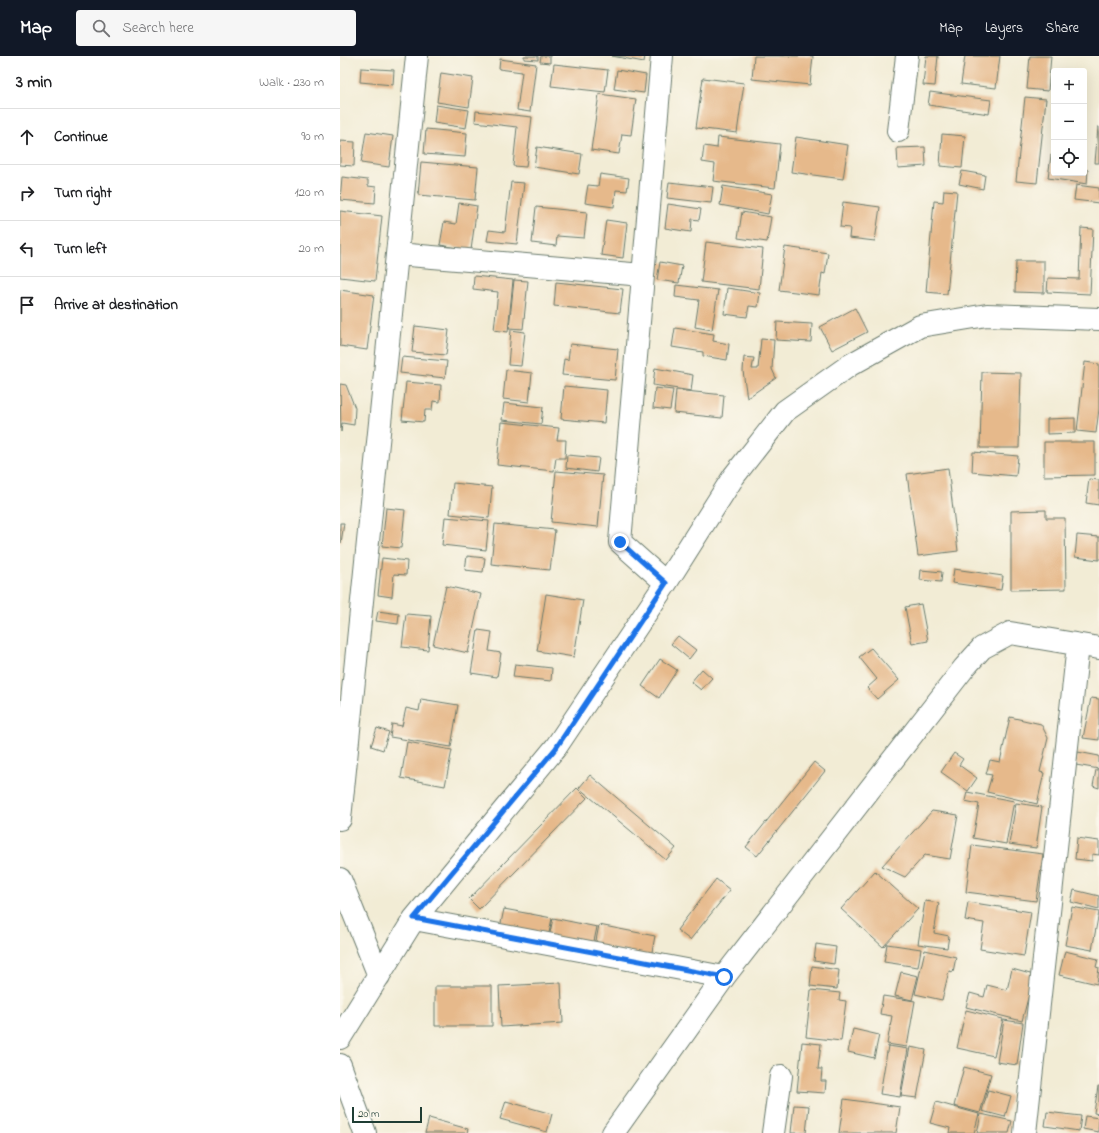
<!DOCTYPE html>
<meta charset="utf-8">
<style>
body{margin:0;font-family:"Indie Flower",sans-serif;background:#f6f6f6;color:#202124}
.controls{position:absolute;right:12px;top:12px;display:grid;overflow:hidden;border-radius:4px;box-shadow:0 4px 16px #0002}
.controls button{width:36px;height:36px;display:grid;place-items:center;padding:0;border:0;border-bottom:1px solid #e0e0e0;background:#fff;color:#202124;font:20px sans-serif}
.scale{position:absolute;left:12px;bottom:10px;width:70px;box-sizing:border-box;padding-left:4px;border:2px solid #1f3d34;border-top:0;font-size:11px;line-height:14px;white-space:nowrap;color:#1f3d34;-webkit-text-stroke:3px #fbf7ec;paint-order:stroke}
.stop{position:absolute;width:12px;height:12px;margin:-9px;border:3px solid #1a73e8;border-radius:50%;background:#fff}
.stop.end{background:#1a73e8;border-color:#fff;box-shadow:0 1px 4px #0008}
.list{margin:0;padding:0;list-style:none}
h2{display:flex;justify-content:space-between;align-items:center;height:52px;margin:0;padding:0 16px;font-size:17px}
h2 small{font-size:13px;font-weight:400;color:#757577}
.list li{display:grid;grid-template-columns:26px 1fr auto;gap:12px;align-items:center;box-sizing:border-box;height:56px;padding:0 16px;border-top:1px solid #e0e0e0}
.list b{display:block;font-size:15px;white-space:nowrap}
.list em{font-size:13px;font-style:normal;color:#757577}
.icon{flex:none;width:22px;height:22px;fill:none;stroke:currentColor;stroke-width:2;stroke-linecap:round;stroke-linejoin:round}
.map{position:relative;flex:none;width:759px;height:1077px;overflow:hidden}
header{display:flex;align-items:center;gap:24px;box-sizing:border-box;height:56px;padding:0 20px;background:#111827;color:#fff}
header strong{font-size:19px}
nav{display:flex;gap:22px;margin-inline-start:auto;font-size:14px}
.search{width:280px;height:36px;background:#f6f6f6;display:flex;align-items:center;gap:10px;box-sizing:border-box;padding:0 14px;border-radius:4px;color:#757577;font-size:15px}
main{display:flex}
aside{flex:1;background:#fff}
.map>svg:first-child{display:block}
.building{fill:#e6b98b}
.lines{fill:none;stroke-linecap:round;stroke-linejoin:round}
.minor-casing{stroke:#697a6c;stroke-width:24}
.minor{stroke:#fff;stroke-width:22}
.route{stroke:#1a73e8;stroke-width:5}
</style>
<header>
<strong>Map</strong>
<div class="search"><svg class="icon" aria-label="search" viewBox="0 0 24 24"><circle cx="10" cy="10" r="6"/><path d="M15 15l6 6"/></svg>Search here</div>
<nav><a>Map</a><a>Layers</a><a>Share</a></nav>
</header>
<main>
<aside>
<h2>3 min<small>Walk · 230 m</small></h2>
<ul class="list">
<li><svg class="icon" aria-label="ahead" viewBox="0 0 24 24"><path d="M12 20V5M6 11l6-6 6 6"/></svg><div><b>Continue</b></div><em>90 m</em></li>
<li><svg class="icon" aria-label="right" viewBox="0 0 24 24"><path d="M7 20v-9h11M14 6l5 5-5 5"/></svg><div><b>Turn right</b></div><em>120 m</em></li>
<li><svg class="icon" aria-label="left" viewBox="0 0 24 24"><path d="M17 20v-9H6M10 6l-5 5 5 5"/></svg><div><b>Turn left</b></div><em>20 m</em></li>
<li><svg class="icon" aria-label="arrive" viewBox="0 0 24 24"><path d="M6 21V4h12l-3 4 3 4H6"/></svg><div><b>Arrive at destination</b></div></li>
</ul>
</aside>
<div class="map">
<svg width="759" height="1077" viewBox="0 0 759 1077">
<rect width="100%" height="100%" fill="#fbf7ec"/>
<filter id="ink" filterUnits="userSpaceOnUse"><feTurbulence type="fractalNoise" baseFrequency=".025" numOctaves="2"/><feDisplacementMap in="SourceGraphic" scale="8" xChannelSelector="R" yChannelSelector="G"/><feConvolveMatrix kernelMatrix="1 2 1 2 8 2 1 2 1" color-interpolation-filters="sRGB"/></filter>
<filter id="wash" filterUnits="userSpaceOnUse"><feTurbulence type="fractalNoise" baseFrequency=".012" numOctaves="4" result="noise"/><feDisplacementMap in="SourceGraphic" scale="16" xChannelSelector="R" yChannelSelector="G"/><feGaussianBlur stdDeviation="0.9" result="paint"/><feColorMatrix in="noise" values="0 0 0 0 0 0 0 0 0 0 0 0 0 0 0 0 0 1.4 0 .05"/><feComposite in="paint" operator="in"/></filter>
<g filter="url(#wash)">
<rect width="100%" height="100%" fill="#f2ecd5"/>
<g id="blocks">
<path class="building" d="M184,0H198V4L184,3Z
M201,0H210V7L200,6Z
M272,0H305L304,6Z
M414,0H473L470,29L412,23Z
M586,0H598L595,30L583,29Z
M625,0H660L656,32L621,28Z
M690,0H711L708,35L687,33Z
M160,3L196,8L190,56L177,54L182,16L159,13Z
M214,8L268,14L265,36L211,30Z
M21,12L54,14L53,29L20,26Z
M277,14L306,19L304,37L274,33Z
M101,17L133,22L129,51L97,46Z
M363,22L404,27L397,77L356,72Z
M590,36L651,44L649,58L588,49Z
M259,38L296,43L291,79L282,78L279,98L251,94Z
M685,41L706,43L697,127L676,125Z
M96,49L129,54L126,72L94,67Z
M136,55L192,61L186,111L173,110L177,71L135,66Z
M758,71H759V107H755Z
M86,73L127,77L125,101L84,98Z
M26,76L53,80L49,111L21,107Z
M602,78L625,80L622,112L600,110Z
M378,81L440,88L435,132L373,125L375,108L362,106L364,90L377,92Z
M456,81L508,89L503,123L451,116Z
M0,85L15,86L14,110L0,109Z
M197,91L242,98L239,118L194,111Z
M585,91L586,110L558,112L557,92Z
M711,99L714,100V117H744V113L748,114L747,128L708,122Z
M81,106L138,111L135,144L78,139Z
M622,115L645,119L643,133L619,128Z
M260,118L289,122L287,135L276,134L274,151L245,147L248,129L258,130Z
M2,121L28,124V130L36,131L35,147L0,144Z
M171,126L184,127L177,188L147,185L149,174L165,176Z
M329,126L373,131L371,147L327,142Z
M736,129L759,132V147L734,144Z
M383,130L432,138L428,158L380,149Z
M604,134L617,135L607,238L586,236L594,145L603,146Z
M503,146L540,151L535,185L509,182L510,172L500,171Z
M119,147L137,150L131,194L100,189L104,166L116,168Z
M328,148L361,153L359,164L352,163L351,176L325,172Z
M196,151L247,156L244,182L217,180L216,190L192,187Z
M0,155L42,160L35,225L0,221Z
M402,156L431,161L427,186L398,182Z
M266,164L287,167L283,202L261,199Z
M741,172L753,173L750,238L707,236L708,222L739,223Z
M366,186L423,193L419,233L361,226Z
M445,191L488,197L485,218L482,217L479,239L439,234Z
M676,205H704V237L675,236Z
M320,206L342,210L339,227L317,224Z
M134,220L173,224L168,276L154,274L158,236L133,233Z
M174,224L188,225L183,273L169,272Z
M216,226L283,233L280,257L214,250Z
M336,229L378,234L372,274L355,271L359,244L335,241Z
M387,232L420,237L418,251L409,250L407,261L384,258Z
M0,234L34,239L27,294L0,290Z
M515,252L527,276L492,294L480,271Z
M437,266L472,268L471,286L436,284Z
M75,270L109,274L106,299L72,296Z
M335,272L374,278L373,285L389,288L387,304L363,300V296L332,291Z
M171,274L185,276L181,310L168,309Z
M421,283L434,284L432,313L436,322L407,342L403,315L404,301L414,302L412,313H418Z
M230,288L278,293L275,324L222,319L224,303L228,304Z
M62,301L107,305L105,322L60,317Z
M745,306L759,308V353L756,377L737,375Z
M315,312L353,319L351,335L313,329Z
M166,314L192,317L189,346L163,343Z
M642,316L681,317L679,392H640Z
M66,326L101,329L100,346L93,345L92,354H85L84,366L62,364Z
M0,328L6,329L15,352L14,369L2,367L1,376Z
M224,330L267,334L264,367L221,363Z
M315,332L333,334L330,354L313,352Z
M336,334L384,339L382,362L334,357Z
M164,347L203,351L201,368L162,364Z
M735,362V377L707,378V363Z
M161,366L219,372L217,384H226L225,402H216L214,415L157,409Z
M704,386H755V419L704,420Z
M633,396L678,400L676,420L632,416Z
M227,399L259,402L257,416L226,412Z
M608,412L618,495L578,500L567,418Z
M216,415L263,419L258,471L211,466Z
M749,423L759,424V449L746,447Z
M113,427L152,431L149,462L110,458Z
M46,452L65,454L61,492L42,490Z
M706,454V462H725L726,533L671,534V455Z
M105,461L149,465L146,494L102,489Z
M0,467H4L1,487L0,486Z
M155,468L215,474L210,514L151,508Z
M737,479L759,481V504L735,501Z
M127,500L145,502L143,516L125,514Z
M42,502L67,505L66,519L54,518L52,541L38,539Z
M614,513L663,520L661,534L612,527Z
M581,514L602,516L601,526L580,524Z
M106,530L141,538L128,597L93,589Z
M206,538L243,544L234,601L197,595Z
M581,548L588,585L572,588L565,551Z
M38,555L59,558L58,568L36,565Z
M66,558L91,560L88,594L62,591Z
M138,574L152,576L149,595L161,597L157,621L131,617Z
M338,580L356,594L349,603L331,588Z
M531,592L559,624L537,643L527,632L537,623L519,601Z
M320,603L337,614L319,642L302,630Z
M175,608L212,612L211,625L173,621Z
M362,613L372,622L361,634L351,626Z
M751,642L759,643V684L743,682Z
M81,643L118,649L111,691L50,681L52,668L62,670L66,652L79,655Z
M670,661L701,668L708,682L700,716L704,717L697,748L647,736L652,719L646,718L650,704L660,706Z
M37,672L49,676L43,694L31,690Z
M67,686L112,694L105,730L61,722Z
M738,696L759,700V713L736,709Z
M614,697L623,703L619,709L637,722L628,735L601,716Z
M474,706L485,715L417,800L406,791Z
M756,714H759V732L753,730Z
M250,719L336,792L326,804L239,732Z
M237,732L247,742L139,853L129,843Z
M627,736L674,745L666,788L633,782L639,748L625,745Z
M676,747L702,751L696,792L669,788Z
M592,755L618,759L610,803L585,799L565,821L542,810Z
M737,782L759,785V799L752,798V805L735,803Z
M632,789L703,798L696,845L626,836Z
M535,815L578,853L543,891L501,853Z
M376,823L390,834L350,884L337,874Z
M734,834L759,840V853L731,846Z
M585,845L599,847L594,877L609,880L607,892L578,888Z
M628,846L691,856L684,900L640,893L644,867L625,864Z
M732,851L759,856L752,894L725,889Z
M164,853L212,862L208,882L160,872Z
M213,862L257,871L253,890L209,882Z
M259,869L315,880L311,901L255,890Z
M476,888L496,891L494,908L474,905Z
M547,888L581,893L578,911L544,906Z
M585,894L616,901L613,916L609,915L602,944L575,938Z
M725,895L758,903L756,911L759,912L757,928L719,919Z
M472,910L499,914L497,933L470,930Z
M672,913L694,919L682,965L626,951L630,937L644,941L647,929L667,934Z
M561,916L578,920L572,944L555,940Z
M221,927L223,967L161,971L159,930Z
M95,930H152V970H95Z
M471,934L500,937L499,944L506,945L501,985L466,981Z
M543,940L575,945L567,991L547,988L552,960L540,958Z
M626,954L663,963L654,1000L617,992Z
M664,964L683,967L677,1009L657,1006Z
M513,973L539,979L534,1002L508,996Z
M462,986L481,988L478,1013H482L481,1025H486L485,1037L457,1035Z
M548,990L568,993L560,1041L540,1038Z
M570,991L586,994L577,1042L561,1040Z
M624,1011L651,1018L640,1057L614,1050Z
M758,1030H759V1058L754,1057Z
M648,1034L671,1040L665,1061L642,1055Z
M504,1043L560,1051L556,1077H499Z
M166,1045L212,1058L207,1076L160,1063Z
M596,1046L639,1058L634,1077H609L610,1072L590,1067Z
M454,1049L469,1050L466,1077H451Z
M707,1056L741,1060L739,1075L705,1070Z
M641,1058L672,1065L669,1077H637Z
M745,1060L759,1062L758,1076L743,1073Z
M89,1062L128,1073L127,1077H85Z"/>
</g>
</g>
<g filter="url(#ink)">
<use href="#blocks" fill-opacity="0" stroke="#697a6c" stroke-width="1"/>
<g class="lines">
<g class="minor-casing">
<path id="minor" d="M322,0L280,486L326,527
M558,75L567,0
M57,198L303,219
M0,763L77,0
M0,823L39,920
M74,863L384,921
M0,982L74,863L216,691L326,527L394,420L445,355L510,309L580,270L647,259L759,263
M0,1009L25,1077
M273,1077L384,921L624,612L642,592L670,577L759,592
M433,1077L441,1020
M685,1077L738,589"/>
</g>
<use href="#minor" class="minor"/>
</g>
</g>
<g class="lines" filter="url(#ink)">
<path class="route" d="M280,486L326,527L216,692L74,862L384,921"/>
</g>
</svg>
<div class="controls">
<button>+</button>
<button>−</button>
<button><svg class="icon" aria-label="locate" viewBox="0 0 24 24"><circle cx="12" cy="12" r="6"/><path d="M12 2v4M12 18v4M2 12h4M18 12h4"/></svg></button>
</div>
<div class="scale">20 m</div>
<div class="stop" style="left:384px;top:921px"></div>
<div class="stop end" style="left:280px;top:486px"></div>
</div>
</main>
